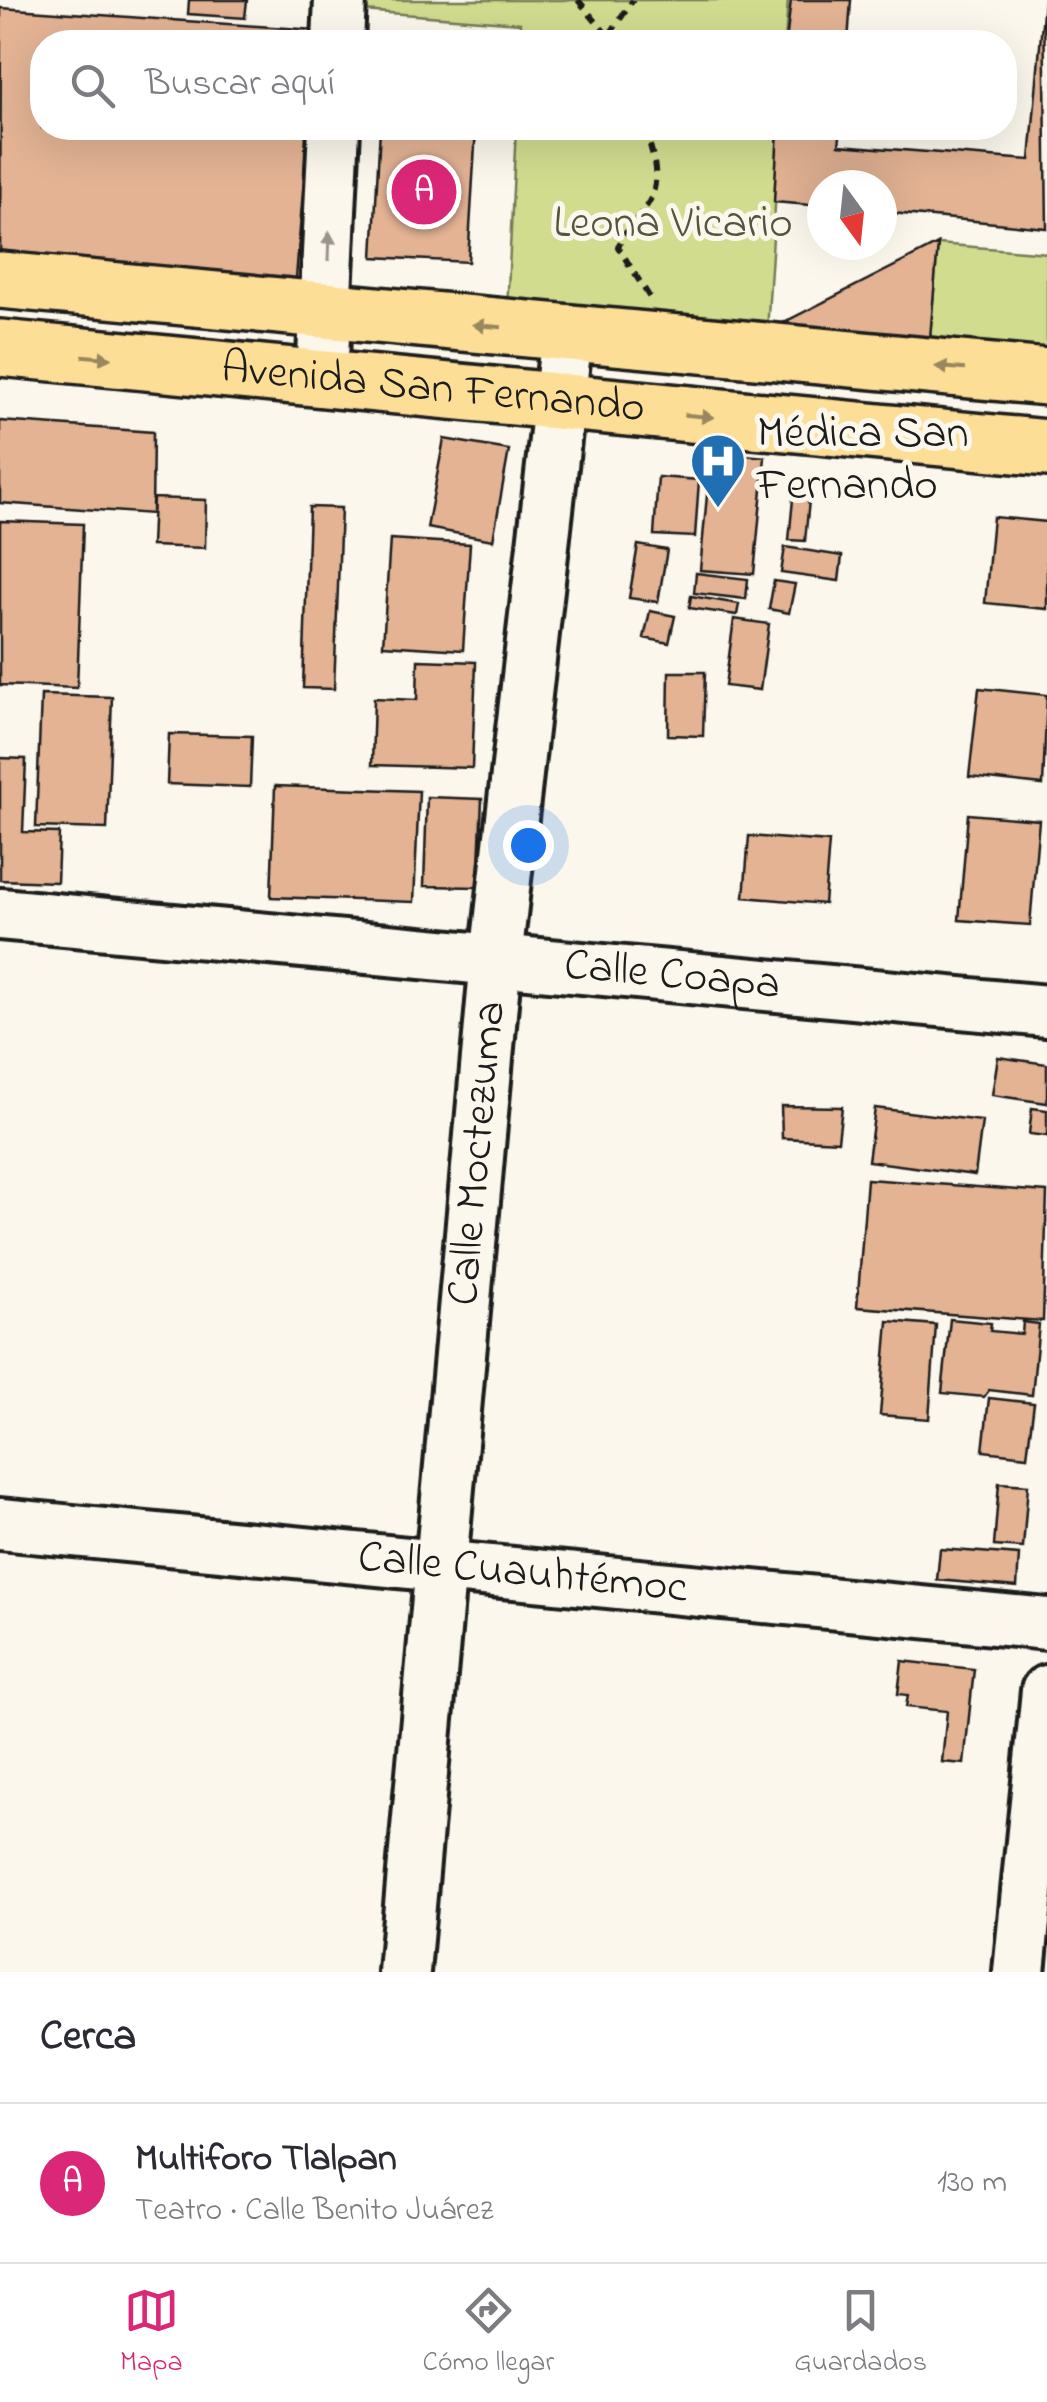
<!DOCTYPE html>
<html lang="es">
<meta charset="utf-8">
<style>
body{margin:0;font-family:"Indie Flower",sans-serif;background:#f7f7f7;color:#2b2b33}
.compass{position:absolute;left:807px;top:170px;width:90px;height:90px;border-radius:50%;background:#fff;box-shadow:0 10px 40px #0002;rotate:165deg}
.you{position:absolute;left:528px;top:845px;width:35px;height:35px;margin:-25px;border:8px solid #fff;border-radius:50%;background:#1a73e8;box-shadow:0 0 0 15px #1a73e833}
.badge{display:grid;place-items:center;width:65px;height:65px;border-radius:50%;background:#db2777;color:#fff;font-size:32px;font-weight:700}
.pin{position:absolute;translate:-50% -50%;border:5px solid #fff;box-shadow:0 2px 10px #0006}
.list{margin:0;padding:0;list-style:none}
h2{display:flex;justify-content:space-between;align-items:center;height:130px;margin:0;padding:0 40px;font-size:42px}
h2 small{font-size:32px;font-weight:400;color:#7c7c81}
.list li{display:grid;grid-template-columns:65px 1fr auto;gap:30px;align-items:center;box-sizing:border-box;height:160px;padding:0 40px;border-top:2px solid #e1e1e2}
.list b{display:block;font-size:38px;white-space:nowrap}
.list p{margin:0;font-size:32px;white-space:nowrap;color:#7c7c81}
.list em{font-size:32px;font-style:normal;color:#7c7c81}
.icon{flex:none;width:55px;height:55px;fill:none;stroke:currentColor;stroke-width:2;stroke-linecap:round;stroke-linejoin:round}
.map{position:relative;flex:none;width:1047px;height:1972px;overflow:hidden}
.search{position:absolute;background:#fff;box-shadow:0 10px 40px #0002;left:30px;right:30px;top:30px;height:110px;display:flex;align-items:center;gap:25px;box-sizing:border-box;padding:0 35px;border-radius:40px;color:#7c7c81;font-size:38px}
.sheet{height:290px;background:#fff}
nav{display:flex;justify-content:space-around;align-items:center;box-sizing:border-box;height:140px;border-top:2px solid #e1e1e2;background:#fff;font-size:28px;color:#7c7c81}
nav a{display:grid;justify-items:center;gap:5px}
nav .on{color:#db2777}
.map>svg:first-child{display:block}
.green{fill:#d1dc8f;stroke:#767c56;stroke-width:2.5}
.building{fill:#e3b394;stroke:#1c1c1c;stroke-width:2.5}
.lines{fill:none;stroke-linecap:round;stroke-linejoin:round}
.minor-casing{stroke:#1c1c1c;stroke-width:58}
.major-casing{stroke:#1c1c1c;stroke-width:62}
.path{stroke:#1c1c1c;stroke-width:6;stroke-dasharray:10 8;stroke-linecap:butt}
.minor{stroke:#fbf7ec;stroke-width:50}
.major{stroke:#fdde96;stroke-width:55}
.oneway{fill:#97948e}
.oneway2{fill:#98875f}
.labels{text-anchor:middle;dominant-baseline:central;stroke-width:10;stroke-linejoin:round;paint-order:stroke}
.park-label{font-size:45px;fill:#52563e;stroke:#fbf7ec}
.street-label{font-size:45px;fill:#1c1c1c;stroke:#fbf7ec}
.poi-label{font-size:45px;fill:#1c1c1c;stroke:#fbf7ec;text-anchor:start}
</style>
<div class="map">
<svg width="1047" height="1972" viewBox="0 0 1047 1972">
<rect width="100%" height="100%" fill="#fbf7ec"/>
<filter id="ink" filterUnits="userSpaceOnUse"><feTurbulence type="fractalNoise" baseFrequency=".01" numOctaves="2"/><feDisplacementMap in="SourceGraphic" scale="20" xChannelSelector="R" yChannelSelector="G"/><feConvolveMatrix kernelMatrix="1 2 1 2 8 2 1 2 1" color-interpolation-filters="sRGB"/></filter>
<g filter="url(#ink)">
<path class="green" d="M351,0H788L785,42H519L520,23L350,10Z
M516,128H780L767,331L507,310Z
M938,244L1047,253V348L930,338Z"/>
<path class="building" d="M189,0H247L245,18L188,14Z
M791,0H851L848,42H786Z
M1044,0L1047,228L882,212V185H822V206L774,202L778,128H841L839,145L1030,160Z
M1,8L315,30L314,42H42V128H308L295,291L0,269Z
M380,128H476L468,262L373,257Z
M938,244L930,338L767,331Z
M0,421L153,432L152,514L0,503Z
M444,439L509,450L493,540L427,528Z
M711,452L765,457L754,574L700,570Z
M658,477L699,480L695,537L654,535Z
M794,489L810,490L805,541L789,540Z
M153,498L206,500L205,548L151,546Z
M309,507L341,508L334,689L303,688Z
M993,517L1047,522V609L985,603Z
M0,521L83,524L77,688L0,685Z
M390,539L470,544L463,650L383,645Z
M638,545L667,550L658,602L629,598Z
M785,547L842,556L839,581L781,573Z
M696,573L748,579L746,599L694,593Z
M774,581L795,584L789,613L769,609Z
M691,596L739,604L737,615L689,608Z
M650,611L675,616L669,643L644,638Z
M734,619L769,624L760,690L725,686Z
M418,660L476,662L472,768L372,765L374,698L417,700Z
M669,672H705L703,736L668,735Z
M979,688L1047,695L1043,785L969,777Z
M41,695L112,697L107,829L36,827Z
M169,734L252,736L250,787L167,784Z
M0,758L26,759L23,832L59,833L57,882L0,880Z
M275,786L419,791L414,902L271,897Z
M427,797L482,799L478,887L424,886Z
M968,814L1039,820L1030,925L959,920Z
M749,836L829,842L824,904L744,897Z
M998,1057L1047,1064V1103L992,1095Z
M781,1106L842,1107L838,1141L782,1138Z
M875,1108L982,1121L975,1175L868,1161Z
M1032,1108L1047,1110V1136L1029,1134Z
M867,1179L1047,1192L1043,1321L857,1307Z
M950,1319L991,1323L990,1331L1022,1334L1023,1322L1039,1324L1032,1395L989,1390L984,1397L942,1393Z
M888,1321L936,1325L929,1419L880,1415Z
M989,1398L1034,1403L1027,1456L983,1451Z
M999,1483L1028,1485L1023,1548L994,1546Z
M940,1549L1019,1555L1017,1587L937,1580Z
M902,1661L974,1669L964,1764L942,1762L947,1711L906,1707L908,1695L898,1694Z"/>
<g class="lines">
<g class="minor-casing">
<g id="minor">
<path d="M338,42L340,0"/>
<path d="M322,378L334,128"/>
<path id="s1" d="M0,914L1047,1011"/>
<path id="s2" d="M0,1524L1047,1624"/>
<path id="s3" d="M404,1972L496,959L567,334"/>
<path d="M1019,1972L1047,1691"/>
</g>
</g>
<g class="major-casing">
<g id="major">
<path d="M0,280L1047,377"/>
<path id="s4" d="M0,348L1047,448"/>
</g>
</g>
<path class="path" d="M578,0L613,42
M610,34L633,0
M645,128C651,150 662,177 650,200C641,217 626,228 618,247L650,298"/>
<use href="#minor" class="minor"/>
<use href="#major" class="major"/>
</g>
<defs><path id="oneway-solid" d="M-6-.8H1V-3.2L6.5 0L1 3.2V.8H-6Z" transform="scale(2.5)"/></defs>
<use class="oneway" href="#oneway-solid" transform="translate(329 246) rotate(-88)"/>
<g class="oneway2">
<use href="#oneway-solid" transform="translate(487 326) rotate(-175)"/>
<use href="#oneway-solid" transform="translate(97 357) rotate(5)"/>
<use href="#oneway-solid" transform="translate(950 368) rotate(-175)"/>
<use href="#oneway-solid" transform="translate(699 416) rotate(5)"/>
</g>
</g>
<defs>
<g id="hospital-pin" transform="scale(2.875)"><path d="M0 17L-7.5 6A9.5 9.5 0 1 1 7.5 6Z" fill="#1f6fb2" stroke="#fbf7ec"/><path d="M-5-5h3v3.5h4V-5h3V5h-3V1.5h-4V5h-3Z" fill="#fff"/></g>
</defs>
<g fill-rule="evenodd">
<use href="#hospital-pin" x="718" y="461"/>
</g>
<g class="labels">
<g class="park-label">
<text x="673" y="225">Leona Vicario</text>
</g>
<g class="street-label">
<text stroke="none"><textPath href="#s4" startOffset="435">Avenida San Fernando</textPath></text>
<text stroke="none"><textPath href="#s1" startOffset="675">Calle Coapa</textPath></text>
<text stroke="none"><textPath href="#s3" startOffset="822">Calle Moctezuma</textPath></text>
<text stroke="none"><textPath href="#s2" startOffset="525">Calle Cuauhtémoc</textPath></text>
</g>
<g class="poi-label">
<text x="757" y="435">Médica San<tspan x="757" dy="52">Fernando</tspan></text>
</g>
</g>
</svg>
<svg class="compass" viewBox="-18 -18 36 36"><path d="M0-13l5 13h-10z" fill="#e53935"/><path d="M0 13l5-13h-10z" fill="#7c7c81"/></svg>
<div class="you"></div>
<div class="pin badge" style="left:424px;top:192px">A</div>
<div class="search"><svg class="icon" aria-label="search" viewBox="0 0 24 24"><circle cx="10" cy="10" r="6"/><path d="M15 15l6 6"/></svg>Buscar aquí</div>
</div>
<section class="sheet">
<h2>Cerca<small></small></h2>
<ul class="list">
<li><span class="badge">A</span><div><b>Multiforo Tlalpan</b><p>Teatro · Calle Benito Juárez</p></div><em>130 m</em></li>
</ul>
</section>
<nav>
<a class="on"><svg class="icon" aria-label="map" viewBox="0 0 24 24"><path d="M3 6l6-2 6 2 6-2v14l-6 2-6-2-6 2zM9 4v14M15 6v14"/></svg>Mapa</a>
<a><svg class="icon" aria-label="directions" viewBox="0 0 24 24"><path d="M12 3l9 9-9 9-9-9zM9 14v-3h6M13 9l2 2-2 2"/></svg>Cómo llegar</a>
<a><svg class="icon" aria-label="saved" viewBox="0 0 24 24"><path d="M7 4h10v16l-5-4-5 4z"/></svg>Guardados</a>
</nav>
